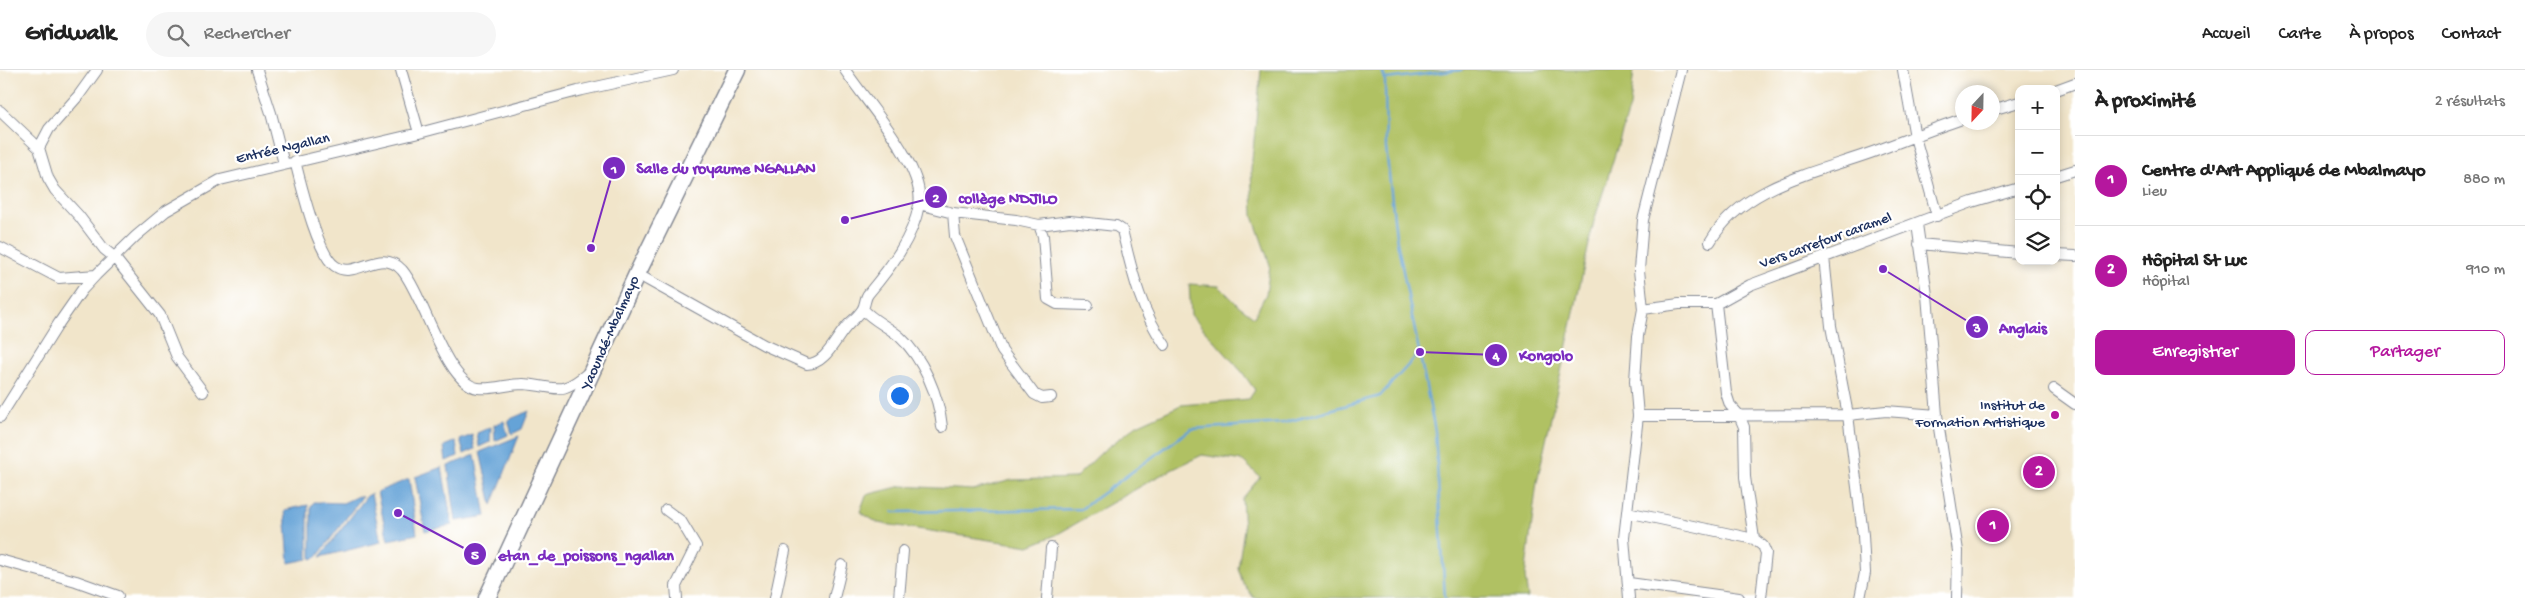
<!DOCTYPE html>
<html lang="fr">
<meta charset="utf-8">
<style>
body{margin:0;font-family:"Gochi Hand",sans-serif;background:#f6f6f6;color:#222}
.controls{position:absolute;right:15px;top:15px;display:grid;overflow:hidden;border-radius:10px;box-shadow:0 2px 8px #0003}
.controls button{width:45px;height:45px;display:grid;place-items:center;padding:0;border:0;border-bottom:1px solid #e0e0e0;background:#fff;color:#222;font:25px sans-serif}
.compass{position:absolute;left:1955px;top:15px;width:45px;height:45px;border-radius:50%;background:#fff;box-shadow:0 2px 8px #0003;rotate:202deg}
.you{position:absolute;left:899px;top:325px;width:18px;height:18px;margin:-12px;border:4px solid #fff;border-radius:50%;background:#1a73e8;box-shadow:0 0 0 8px #1a73e833}
.badge{display:grid;place-items:center;width:32px;height:32px;border-radius:50%;background:#b5179e;color:#fff;font-size:16px;font-weight:700}
.pin{position:absolute;translate:-50% -50%;border:2px solid #fff;box-shadow:0 1px 5px #0006}
.list{margin:0;padding:0;list-style:none}
h2{display:flex;justify-content:space-between;align-items:center;height:65px;margin:0;padding:0 20px;font-size:21px}
h2 small{font-size:16px;font-weight:400;color:#767676}
.list li{display:grid;grid-template-columns:32px 1fr auto;gap:15px;align-items:center;box-sizing:border-box;height:90px;padding:0 20px;border-top:1px solid #e0e0e0}
.list b{display:block;font-size:19px;white-space:nowrap}
.list p{margin:0;font-size:16px;white-space:nowrap;color:#767676}
.list em{font-size:16px;font-style:normal;color:#767676}
.actions{display:flex;gap:10px;padding:15px 20px}
.actions a{flex:1;padding:11px 0;border:1px solid #b5179e;border-radius:10px;text-align:center;font-size:18px;color:#b5179e}
.actions .main{background:#b5179e;color:#fff}
.icon{flex:none;width:28px;height:28px;fill:none;stroke:currentColor;stroke-width:2;stroke-linecap:round;stroke-linejoin:round}
.map{position:relative;flex:none;width:2075px;height:528px;overflow:hidden}
header{display:flex;align-items:center;gap:30px;box-sizing:border-box;height:70px;padding:0 25px;background:#fff;border-bottom:1px solid #e0e0e0}
header strong{font-size:24px}
nav{display:flex;gap:28px;margin-inline-start:auto;font-size:18px}
.search{width:350px;height:45px;background:#f6f6f6;display:flex;align-items:center;gap:12px;box-sizing:border-box;padding:0 18px;border-radius:28px;color:#767676;font-size:19px}
main{display:flex}
aside{flex:1;background:#fff}
.map>svg:first-child{display:block}
.green{fill:#b0c164;stroke:#667861}
.water{fill:#65a3d7;stroke:#40699a}
.lines{fill:none;stroke-linecap:round;stroke-linejoin:round}
.stream{stroke:#65a3d7;stroke-width:2.5}
.minor-casing{stroke:#868a94;stroke-width:12}
.trunk-casing{stroke:#868a94;stroke-width:19}
.minor{stroke:#fff;stroke-width:10}
.trunk{stroke:#fff;stroke-width:16}
.poi-dot{fill:#b5179e;stroke:#fff;stroke-width:2}
.labels{text-anchor:middle;dominant-baseline:central;stroke-width:4.5;stroke-linejoin:round;paint-order:stroke}
.street-label{font-size:15px;fill:#1b2f5e;stroke:#fff}
.poi-label{font-size:15px;fill:#1b2f5e;stroke:#fff;text-anchor:end}
.leader{fill:none;stroke:#7b2cbf;stroke-width:2}
.callout-dot{fill:#7b2cbf;stroke:#fff;stroke-width:2}
.mark-label{font-size:15px;text-anchor:middle;font-weight:bold;fill:#fff}
.callout-label{font-size:16px;text-anchor:middle;font-weight:bold;fill:#7b2cbf;stroke:#fff;stroke-width:4.5;stroke-linejoin:round;paint-order:stroke}
</style>
<header>
<strong>Gridwalk</strong>
<div class="search"><svg class="icon" aria-label="search" viewBox="0 0 24 24"><circle cx="10" cy="10" r="6"/><path d="M15 15l6 6"/></svg>Rechercher</div>
<nav><a>Accueil</a><a>Carte</a><a>À propos</a><a>Contact</a></nav>
</header>
<main>
<div class="map">
<svg width="2075" height="528" viewBox="0 0 2075 528">
<rect width="100%" height="100%" fill="#fff"/>
<filter id="ink" filterUnits="userSpaceOnUse"><feTurbulence type="fractalNoise" baseFrequency=".02" numOctaves="2"/><feDisplacementMap in="SourceGraphic" scale="10" xChannelSelector="R" yChannelSelector="G"/><feConvolveMatrix kernelMatrix="1 2 1 2 8 2 1 2 1" color-interpolation-filters="sRGB"/></filter>
<filter id="wash" filterUnits="userSpaceOnUse"><feTurbulence type="fractalNoise" baseFrequency=".0096" numOctaves="4" result="noise"/><feDisplacementMap in="SourceGraphic" scale="20" xChannelSelector="R" yChannelSelector="G"/><feGaussianBlur stdDeviation="1.12" result="paint"/><feColorMatrix in="noise" values="0 0 0 0 0 0 0 0 0 0 0 0 0 0 0 0 0 1.4 0 .05"/><feComposite in="paint" operator="in"/></filter>
<g filter="url(#wash)">
<rect width="100%" height="100%" fill="#f1e5ca"/>
<path class="green" d="M1261,0H1634L1630,37L1594,151L1537,412L1525,507L1528,528H1254L1243,513L1238,498L1244,459L1242,429L1260,407L1243,391L1202,385L1157,407L1056,465L1029,476L878,453L860,442L866,425L902,416L973,420L1012,410L1075,408L1104,380L1137,355L1181,335L1249,329L1255,320L1242,302L1191,245L1189,214L1219,216L1238,235L1254,247L1266,224L1270,195L1253,146L1251,100Z"/>
<path class="water" d="M529,341L522,359L512,364L508,350Z
M504,351L508,365L495,371L494,355Z
M491,357L490,372L479,377L477,363Z
M472,365L475,379L464,384L460,370Z
M519,366L492,435L480,382Z
M456,371L458,386L446,391L444,376Z
M475,385L486,446L456,451L448,396Z
M442,397L452,455L425,461L415,407Z
M409,409L417,464L388,470L377,422Z
M371,424L381,472L320,487L367,426Z
M358,426L362,427L317,487L311,489V436L314,432L343,433Z
M308,435V489L289,493L285,440Z"/>
<g class="lines">
<path class="stream" d="M1382,0L1385,9L1386,78L1396,166L1435,361L1445,528
M1386,9L1461,0
M893,442L1081,439L1191,359L1283,353L1380,326L1420,282"/>
</g>
</g>
<g filter="url(#ink)">
<g class="lines">
<g class="minor-casing">
<path id="minor" d="M97,0L79,25L49,59L39,78L48,108L55,120L79,146L104,179L114,187L160,245L177,287L203,322
M257,0L271,43L284,94
M401,0L419,63
M1903,0L1915,67L1937,146
M2056,20L2075,13
M1992,40L2019,32
M0,41L39,78
M295,91C301,114 317,184 335,196C355,211 380,176 402,200C424,226 446,314 478,318C492,320 508,314 523,314C558,316 558,328 589,302
M2056,106L2075,100
M919,134L953,143L1016,150L1039,155L1070,151L1116,156L1122,160C1132,201 1140,240 1165,275
M953,143L955,166L1002,281L1034,324L1042,328L1051,327
M1917,154L1927,225L1937,345L1958,481L1957,528
M1039,155L1043,166L1048,229L1057,234L1088,235
M1710,172C1743,115 1815,103 1873,82C1903,71 1932,59 1962,49
M1919,174L2019,183
M0,177L59,208L96,205
M2056,185L2075,186
M1824,187L1831,256L1848,345L1863,465L1865,503L1860,528
M637,204L764,275L807,294C827,294 836,266 849,254C853,250 859,245 862,240C866,235 864,228 869,223C890,198 913,168 919,135C926,97 865,31 845,0
M1716,234L1726,323L1730,335L1739,345L1744,357L1745,407L1754,469L1763,476L1766,483L1761,528
M863,239C872,250 889,257 900,267C923,288 939,326 942,357
M1643,239L1679,234H1716L1750,215L1972,132L2019,118
M2054,319L2075,334
M1638,346L1848,345L1886,341L1937,345
M0,347L59,253L82,220L96,205L136,166L166,141L220,110L419,63L578,21L673,0
M666,440L681,451L696,476L676,516L677,528
M1627,442L1754,469
M0,490L76,511L118,526
M1629,513L1739,528
M775,528L785,481
M834,528L842,495
M899,528L903,481
M1047,528L1051,478
M1629,528L1624,468L1638,346L1635,311L1638,266L1643,239L1639,200L1643,150L1681,0"/>
</g>
<g class="trunk-casing">
<path id="trunk" d="M487,528L637,204L737,0"/>
</g>
<use href="#minor" class="minor"/>
<use href="#trunk" class="trunk"/>
</g>
</g>
<circle class="poi-dot" cx="2055" cy="345" r="5"/>
<g class="labels">
<g class="street-label">
<text transform="translate(283 79) rotate(-13)">Entrée Ngallan</text>
<text transform="translate(1826 171) rotate(-20)">Vers carrefour caramel</text>
<text transform="translate(611 263) rotate(-66)">Yaoundé-Mbalmayo</text>
</g>
<g class="poi-label">
<text x="2045" y="336">Institut de<tspan x="2045" dy="17">Formation Artistique</tspan></text>
</g>
</g>
<path class="leader" d="M591 178L614 98M845 150L936 127M1883 199L1977 257M1420 282L1496 285M398 443L475 484"/>
<g class="callout-dot">
<circle cx="591" cy="178" r="5"/>
<circle cx="845" cy="150" r="5"/>
<circle cx="1883" cy="199" r="5"/>
<circle cx="1420" cy="282" r="5"/>
<circle cx="398" cy="443" r="5"/>
<circle cx="614" cy="98" r="12"/>
<circle cx="936" cy="127" r="12"/>
<circle cx="1977" cy="257" r="12"/>
<circle cx="1496" cy="285" r="12"/>
<circle cx="475" cy="484" r="12"/>
</g>
<g class="mark-label">
<text x="614" y="103">1</text>
<text x="936" y="132">2</text>
<text x="1977" y="262">3</text>
<text x="1496" y="290">4</text>
<text x="475" y="489">5</text>
</g>
<g class="callout-label">
<text x="726" y="103">Salle du royaume NGALLAN</text>
<text x="1008" y="133">collège NDJILO</text>
<text x="2023" y="263">Anglais</text>
<text x="1546" y="290">Kongolo</text>
<text x="586" y="490">etan_de_poissons_ngallan</text>
</g>
</svg>
<div class="controls">
<button>+</button>
<button>−</button>
<button><svg class="icon" aria-label="locate" viewBox="0 0 24 24"><circle cx="12" cy="12" r="6"/><path d="M12 2v4M12 18v4M2 12h4M18 12h4"/></svg></button>
<button><svg class="icon" aria-label="layers" viewBox="0 0 24 24"><path d="M12 4l9 5-9 5-9-5zM3 14l9 5 9-5"/></svg></button>
</div>
<svg class="compass" viewBox="-18 -18 36 36"><path d="M0-13l5 13h-10z" fill="#e53935"/><path d="M0 13l5-13h-10z" fill="#767676"/></svg>
<div class="you"></div>
<div class="pin badge" style="left:1993px;top:456px">1</div>
<div class="pin badge" style="left:2039px;top:402px">2</div>
</div>
<aside>
<h2>À proximité<small>2 résultats</small></h2>
<ul class="list">
<li><span class="badge">1</span><div><b>Centre d'Art Appliqué de Mbalmayo</b><p>Lieu</p></div><em>880 m</em></li>
<li><span class="badge">2</span><div><b>Hôpital St Luc</b><p>Hôpital</p></div><em>910 m</em></li>
</ul>
<div class="actions"><a class="main">Enregistrer</a><a>Partager</a></div>
</aside>
</main>
